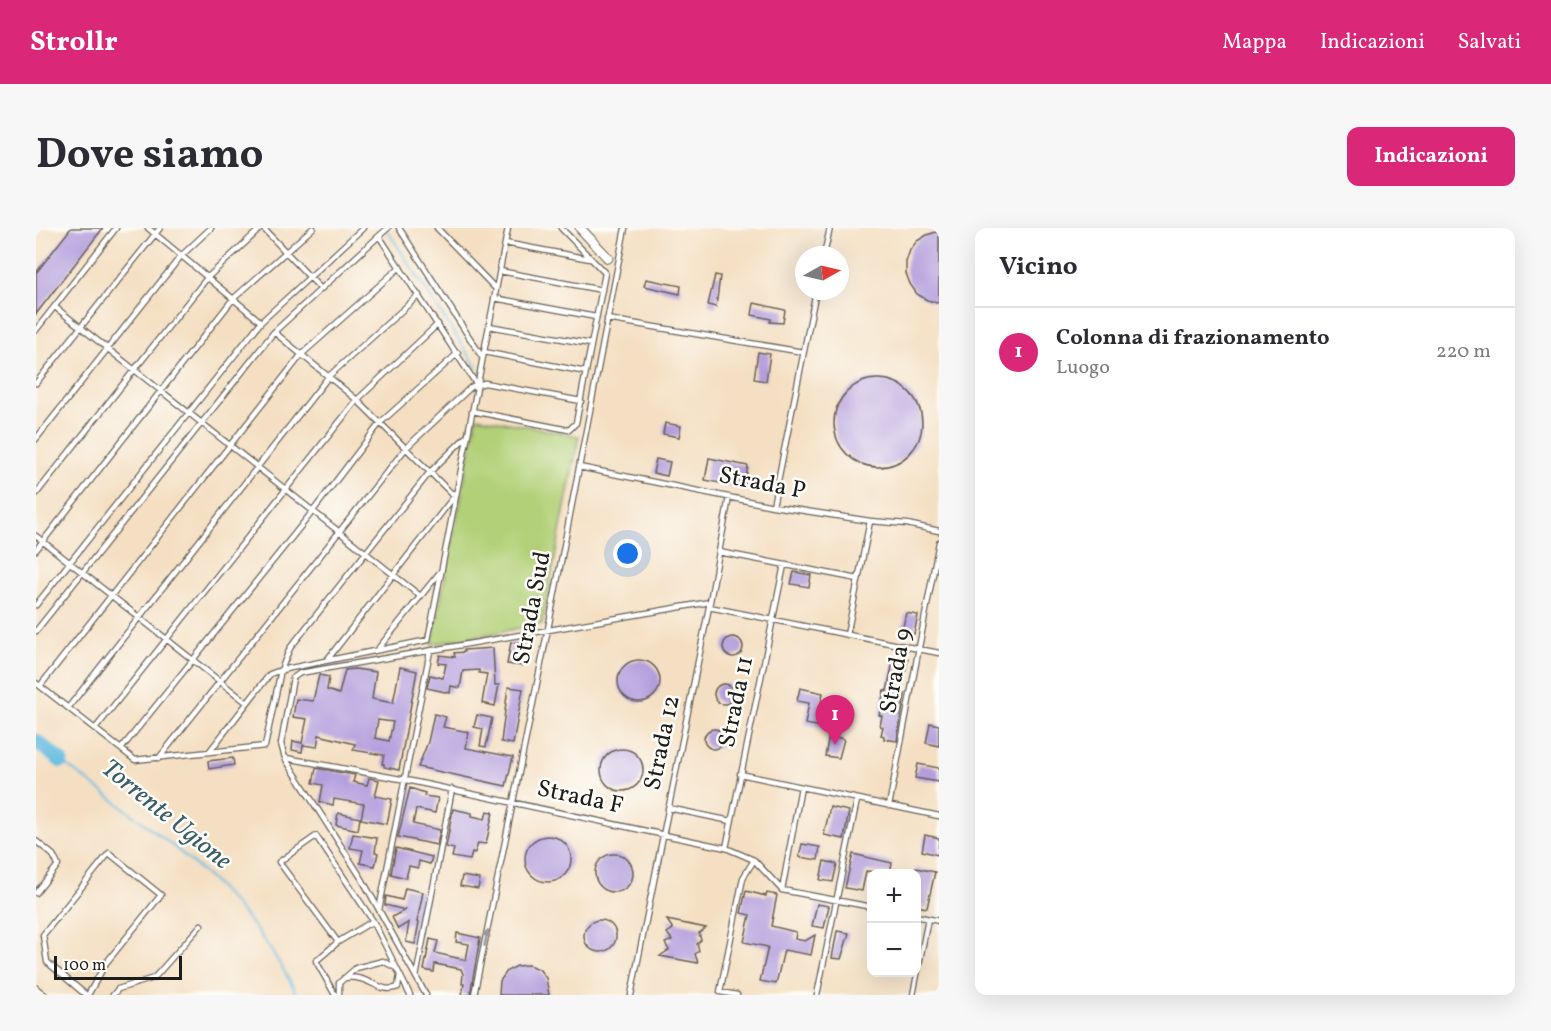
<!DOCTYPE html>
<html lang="it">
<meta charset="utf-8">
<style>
body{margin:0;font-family:Vollkorn,serif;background:#f7f7f7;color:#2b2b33}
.controls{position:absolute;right:18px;bottom:18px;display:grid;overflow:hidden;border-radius:12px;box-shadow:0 6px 24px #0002}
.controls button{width:54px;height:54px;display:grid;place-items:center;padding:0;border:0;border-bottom:2px solid #e1e1e2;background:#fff;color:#2b2b33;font:30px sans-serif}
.compass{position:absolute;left:759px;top:18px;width:54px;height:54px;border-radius:50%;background:#fff;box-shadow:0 6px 24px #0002;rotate:82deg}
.scale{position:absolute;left:18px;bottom:15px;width:128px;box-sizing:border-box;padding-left:6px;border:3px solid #1c1c1c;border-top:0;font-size:16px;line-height:21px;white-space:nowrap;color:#1c1c1c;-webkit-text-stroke:4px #fdfcf7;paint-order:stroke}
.you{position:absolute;left:592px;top:326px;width:21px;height:21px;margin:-15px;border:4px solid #fff;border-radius:50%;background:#1a73e8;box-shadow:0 0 0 9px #1a73e833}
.badge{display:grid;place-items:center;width:39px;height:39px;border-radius:50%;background:#db2777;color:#fff;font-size:20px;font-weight:700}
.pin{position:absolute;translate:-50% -50px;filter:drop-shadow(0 2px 3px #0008)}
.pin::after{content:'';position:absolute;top:32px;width:21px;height:18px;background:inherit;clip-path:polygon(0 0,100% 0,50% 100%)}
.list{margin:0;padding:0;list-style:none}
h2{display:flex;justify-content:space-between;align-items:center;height:78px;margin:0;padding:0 24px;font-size:26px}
h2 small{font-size:20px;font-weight:400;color:#7c7c81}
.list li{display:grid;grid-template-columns:39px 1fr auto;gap:18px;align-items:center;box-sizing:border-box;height:90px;padding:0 24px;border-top:2px solid #e1e1e2}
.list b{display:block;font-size:22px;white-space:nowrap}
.list p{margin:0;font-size:20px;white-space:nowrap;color:#7c7c81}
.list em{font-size:20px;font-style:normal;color:#7c7c81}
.map{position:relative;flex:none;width:903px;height:767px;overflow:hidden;border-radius:12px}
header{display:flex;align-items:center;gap:36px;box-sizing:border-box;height:84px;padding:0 30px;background:#db2777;color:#fff}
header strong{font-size:28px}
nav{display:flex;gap:33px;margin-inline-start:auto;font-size:21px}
.intro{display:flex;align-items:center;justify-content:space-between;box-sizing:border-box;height:144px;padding:0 36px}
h1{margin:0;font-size:42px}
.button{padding:15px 27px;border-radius:12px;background:#db2777;color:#fff;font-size:21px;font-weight:700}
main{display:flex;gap:36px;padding:0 36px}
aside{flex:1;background:#fff;border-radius:12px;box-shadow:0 6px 24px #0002}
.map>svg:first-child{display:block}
.green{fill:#b2d077;stroke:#67764a;stroke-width:1.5}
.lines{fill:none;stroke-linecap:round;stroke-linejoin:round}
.stream{stroke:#63bbe0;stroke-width:2}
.river{stroke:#63bbe0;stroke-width:15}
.building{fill:#b39edd;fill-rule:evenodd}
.service-casing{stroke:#686056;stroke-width:7}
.minor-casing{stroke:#686056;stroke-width:11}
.service{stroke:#fff;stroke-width:4.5}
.minor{stroke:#fff;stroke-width:9}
.oneway{fill:#999}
.labels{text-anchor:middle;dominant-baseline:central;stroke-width:5;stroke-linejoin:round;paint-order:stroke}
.street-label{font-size:24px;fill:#1c1c1c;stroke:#fdfcf7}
.water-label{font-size:26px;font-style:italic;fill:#385c6a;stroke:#fdfcf7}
</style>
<header>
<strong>Strollr</strong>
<nav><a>Mappa</a><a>Indicazioni</a><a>Salvati</a></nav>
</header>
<div class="intro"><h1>Dove siamo</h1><a class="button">Indicazioni</a></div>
<main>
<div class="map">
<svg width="903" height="767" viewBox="0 0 903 767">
<rect width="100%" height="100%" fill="#fdfcf7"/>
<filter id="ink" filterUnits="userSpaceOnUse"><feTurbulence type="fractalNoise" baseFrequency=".0167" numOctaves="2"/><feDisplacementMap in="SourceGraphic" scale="12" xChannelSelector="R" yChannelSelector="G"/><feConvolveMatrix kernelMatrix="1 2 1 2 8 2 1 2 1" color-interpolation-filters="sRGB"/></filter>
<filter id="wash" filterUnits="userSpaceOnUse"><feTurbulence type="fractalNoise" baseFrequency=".008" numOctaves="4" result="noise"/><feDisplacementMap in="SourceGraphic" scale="24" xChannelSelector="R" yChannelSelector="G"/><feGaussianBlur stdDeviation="1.35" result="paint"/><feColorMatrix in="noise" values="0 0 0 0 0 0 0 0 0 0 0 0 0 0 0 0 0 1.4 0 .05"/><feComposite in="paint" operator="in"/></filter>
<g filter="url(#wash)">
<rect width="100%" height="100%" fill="#f4dfc2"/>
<path class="green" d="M441,189L543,208L506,396L396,416Z"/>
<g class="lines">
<path class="stream" d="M351,2L441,140
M25,533C116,602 209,660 261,767"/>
<path class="river" d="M0,513L25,533"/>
</g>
<g id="blocks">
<path class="building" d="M35,0H67L0,86V45Z
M903,3V75L891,72L881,66L874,56L870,45V34L874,22L881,13L891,7Z
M679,47L684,48L680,79L672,77Z
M610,51L645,58L644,66L608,58Z
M718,75L749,82L747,95L734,94L735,91L716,87Z
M722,124L734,126L730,153L718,151Z
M798 195a44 44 0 1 1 88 0a44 44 0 1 1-88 0Z
M629,195L645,198L643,209L627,206Z
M673,230L712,238L708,260L669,252Z
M620,231L634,234L631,248L617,245Z
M758,344L775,347L773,359L755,356Z
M870,385L882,387L878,406L866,403Z
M687 419a10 10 0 1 1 20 0a10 10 0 1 1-20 0Z
M475,414L489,417L486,438L471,436Z
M457,420L459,457H463L459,478L446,475L451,446L443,445V442L427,443L424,460L415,458L414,465L391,460L394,447L407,450L410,436L402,435L404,427L419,429L418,425L428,424V422Z
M858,428L872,431L865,466H869L861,513L848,511V508L845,507L847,499L844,498L846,488L843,487L848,462L851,463Z
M582 453a21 21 0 1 1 42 0a21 21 0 1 1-42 0Z
M364,439L381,443L363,542L348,539V536H346L348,527L317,522L319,516L283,507L281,519L267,517L266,524L256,522L257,513L266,515L271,491L257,489L260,471L277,473L283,447L293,449L291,462L303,466L309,442L319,441L340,444L336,471L357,475ZM342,492L357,494L353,513L339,510Z
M678 466a10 10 0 1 1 20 0a10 10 0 1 1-20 0Z
M472,459L487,461L477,516L465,514Z
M764,460L787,465L783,485L789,486L786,499L769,496L773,475L761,473Z
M398,486L410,489L407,499L433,504L430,520L477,529L470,558L382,539L392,514Z
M441,487L456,490L450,519L444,518L447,501L438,499Z
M894,495L903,497V518L890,515Z
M668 511a10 10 0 1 1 20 0a10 10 0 1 1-20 0Z
M793,508L808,511L803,530L789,528Z
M565 542a21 21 0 1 1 42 0a21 21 0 1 1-42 0Z
M197,530L198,537L173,541L172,533Z
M882,536L903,540V554L879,550Z
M280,540L319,547L317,554L331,557L333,550L343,552L339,568L356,571L351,596L325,591L328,576L298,571L297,577L284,574L287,557L277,555Z
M374,560L389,565L388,568L402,570L399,585L380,581L377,596L404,602L401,617L362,609Z
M794,579L813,583L808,611L788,607Z
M417,581L436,585V588L449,591L451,583L457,584L450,616L442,615L439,625L436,624L434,632L416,629L418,621L410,619Z
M302,585L324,590L322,602L300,597Z
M317,606L341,610L339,624L342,625L339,638L324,635L327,622L314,620Z
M889,607L903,610L902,627L886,623Z
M489 631a23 23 0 1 1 46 0a23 23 0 1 1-46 0Z
M766,616L784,619L782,632L763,629Z
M360,620L396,629L394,636L383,633L382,640L373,638L370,650L355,646Z
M559 645a19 19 0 1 1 38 0a19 19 0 1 1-38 0Z
M817,626L856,635L854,645L830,643L826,663L809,660Z
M788,633L801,636L797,654L784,652Z
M880,640L899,644L891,680L880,678Z
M426,648L444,651L442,661L424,658Z
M369,660L387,664L381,694H383L379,716L370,714L373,694L362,701L356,689L369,682L349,677L350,668L366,672Z
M710,663L730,668L731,665L741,667L735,698L760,704L759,711L769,713L779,707L775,727L748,722L740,756L724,753L732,719L708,714L714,687L705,685Z
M781,676L793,678L788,700L776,698Z
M548 708a16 16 0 1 1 32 0a16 16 0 1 1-32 0Z
M631,692L670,700L663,705L665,712L661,716L663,723L659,726L662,735L624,728L633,722L629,715L636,712L631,705L637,701Z
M801,703L813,705L805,731L796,730Z
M421,705L444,710L434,767H426L428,756H426L427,746L425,741L399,736L398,744L388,742L394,711L402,713L399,725L430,732L433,716L420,714Z
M492,737L503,741L510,750L513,767H463L464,753L471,743L481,738Z"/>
</g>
</g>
<g filter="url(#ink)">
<use href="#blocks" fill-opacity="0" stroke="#686056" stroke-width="1.5"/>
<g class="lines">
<g class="service-casing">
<path id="service" d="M112,0L225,94
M227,0L285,61
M363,0L446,129
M401,0L460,61
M469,15L554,31
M788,27L794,0
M464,43L566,62
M458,70L560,89
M19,79L383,367
M571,91L767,124
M453,98L555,116
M0,102L80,0
M238,104L321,172L415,265L420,266L291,432
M448,124L550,144
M0,155L124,0
M441,157L449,155L545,173
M436,183L533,202L540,195L569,45L525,0
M0,211L145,28L175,0
M543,239L737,278L834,293L871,296L903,303
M0,266L171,50L225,0
M737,278L780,63
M0,308L210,474
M0,322L197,71L277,0
M683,324L822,351
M0,377L225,94L327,0
M673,379L903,425
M0,403L238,104L343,8
M811,407L834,293
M341,422L405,343
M0,455L99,532L229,518L245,442L392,412L472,0
M4,458L266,126L364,39
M32,480L293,148L383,67
M59,501L321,172L402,96
M85,521L277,283L344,195L422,125
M173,524L234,446L245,442L254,420L394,244L431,208
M123,530L370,220L435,159L441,157L343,8L352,0
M250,530L370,552L690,620L718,632L746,662L836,679
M704,546L903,588
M853,578L903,314
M632,580L695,593
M0,613L17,627L22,637L0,665
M690,620L748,337
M746,662L765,559
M343,682L394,423
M880,688L903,693
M337,693L302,714L243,634L280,608L337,693L374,767
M380,749L416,561
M308,750C334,746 343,767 362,759L364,747
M0,760L9,767
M50,767L11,734L7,707L73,625L125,667L70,735L52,767
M77,767L82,761L118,750L165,697
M299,767L280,733L302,714
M303,767V755L320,740L347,733L360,740
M390,767L326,651L249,530L245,516L257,450L264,445L674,374
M438,767L512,401L589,0
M595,767L673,379L693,269
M701,767L684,764L707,650L718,632
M781,767L821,572
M877,767L892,691"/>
</g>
<g class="minor-casing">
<path id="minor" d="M544,0L572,30"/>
</g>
<use href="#service" class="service"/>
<use href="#minor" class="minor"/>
</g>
<defs><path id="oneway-solid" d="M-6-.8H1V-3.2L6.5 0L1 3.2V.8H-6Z" transform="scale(1.5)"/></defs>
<use class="oneway" href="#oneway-solid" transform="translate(450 710) rotate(-79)"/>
</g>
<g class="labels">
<g class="street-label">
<text transform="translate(726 256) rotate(11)">Strada P</text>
<text transform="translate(497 380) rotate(-79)">Strada Sud</text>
<text transform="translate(861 443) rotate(-79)">Strada 9</text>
<text transform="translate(701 474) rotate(-78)">Strada 11</text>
<text transform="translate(627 515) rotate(-78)">Strada 12</text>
<text transform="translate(544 570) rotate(12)">Strada F</text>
</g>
<g class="water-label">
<text transform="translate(130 587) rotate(39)">Torrente Ugione</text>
</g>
</g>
</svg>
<div class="controls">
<button>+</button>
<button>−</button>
</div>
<svg class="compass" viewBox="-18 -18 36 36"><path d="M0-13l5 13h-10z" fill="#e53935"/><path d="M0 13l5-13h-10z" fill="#7c7c81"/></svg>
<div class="scale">100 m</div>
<div class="you"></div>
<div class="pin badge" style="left:799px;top:517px">1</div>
</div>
<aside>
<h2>Vicino<small></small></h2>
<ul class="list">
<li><span class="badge">1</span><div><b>Colonna di frazionamento</b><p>Luogo</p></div><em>220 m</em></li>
</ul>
</aside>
</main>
